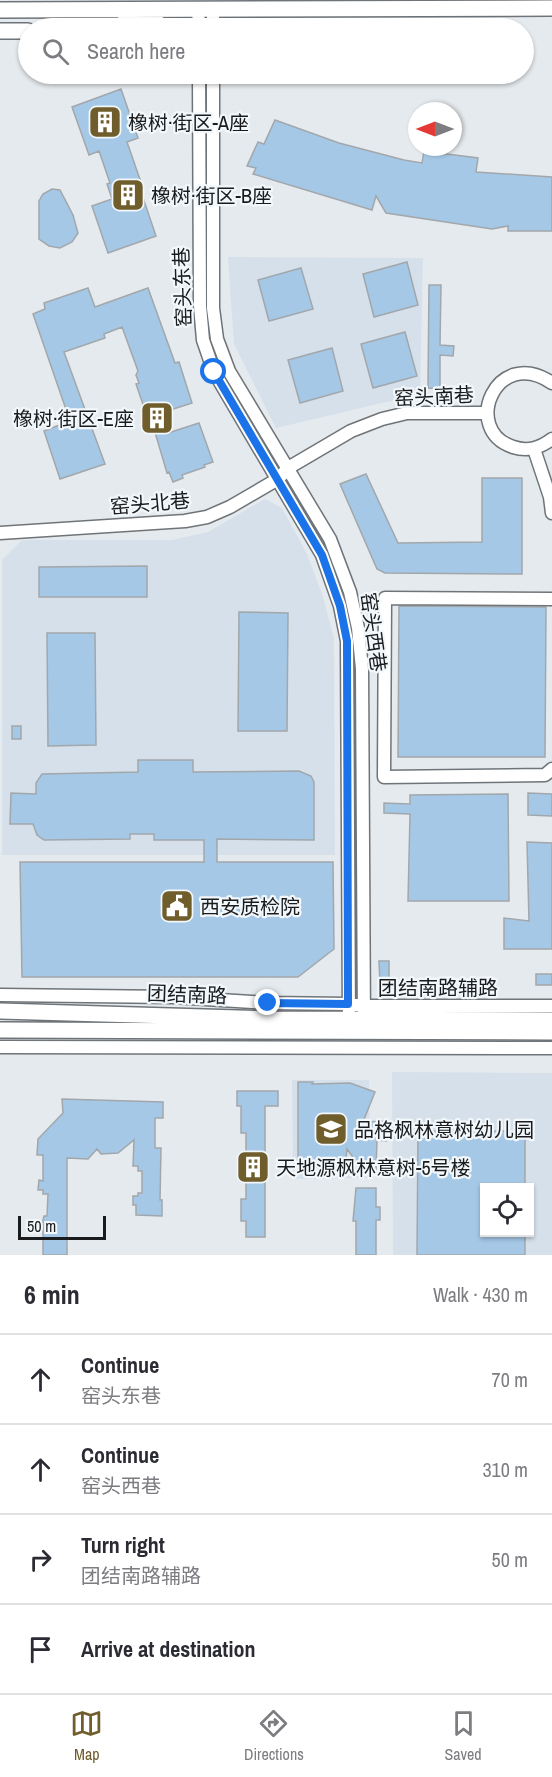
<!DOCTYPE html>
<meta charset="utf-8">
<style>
body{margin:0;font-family:"Archivo Narrow","Noto Sans SC",sans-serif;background:#f2f2f3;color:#2b2b33}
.controls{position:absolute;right:18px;bottom:18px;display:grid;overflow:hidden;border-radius:0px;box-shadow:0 2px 4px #0004}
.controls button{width:54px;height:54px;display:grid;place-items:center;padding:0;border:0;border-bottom:2px solid #e1e1e2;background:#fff;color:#2b2b33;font:30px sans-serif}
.compass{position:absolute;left:408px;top:102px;width:54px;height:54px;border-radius:50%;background:#fff;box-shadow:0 2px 4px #0004;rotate:270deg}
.scale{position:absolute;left:18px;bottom:15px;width:88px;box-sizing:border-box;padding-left:6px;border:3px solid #191b1c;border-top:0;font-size:16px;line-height:21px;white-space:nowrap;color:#191b1c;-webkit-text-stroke:4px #f2f7fb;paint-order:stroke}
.stop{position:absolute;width:18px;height:18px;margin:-14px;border:4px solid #1a73e8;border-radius:50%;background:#fff}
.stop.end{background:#1a73e8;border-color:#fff;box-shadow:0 2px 6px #0008}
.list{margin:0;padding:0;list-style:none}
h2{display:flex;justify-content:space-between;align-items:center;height:78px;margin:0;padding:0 24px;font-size:26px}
h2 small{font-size:20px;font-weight:400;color:#7c7c81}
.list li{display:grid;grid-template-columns:39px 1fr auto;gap:18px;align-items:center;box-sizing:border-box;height:90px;padding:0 24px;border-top:2px solid #e1e1e2}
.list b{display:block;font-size:22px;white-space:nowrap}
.list p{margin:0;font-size:20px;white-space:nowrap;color:#7c7c81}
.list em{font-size:20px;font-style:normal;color:#7c7c81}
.icon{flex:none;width:33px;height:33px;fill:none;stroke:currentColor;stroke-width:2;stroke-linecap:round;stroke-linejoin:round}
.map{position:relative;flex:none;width:552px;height:1255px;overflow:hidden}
.search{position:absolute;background:#fff;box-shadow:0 2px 4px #0004;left:18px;right:18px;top:18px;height:66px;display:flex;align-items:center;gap:15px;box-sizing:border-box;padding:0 21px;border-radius:33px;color:#7c7c81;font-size:22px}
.sheet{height:438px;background:#fff}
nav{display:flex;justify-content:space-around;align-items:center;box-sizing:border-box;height:84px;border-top:2px solid #e1e1e2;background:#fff;font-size:16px;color:#7c7c81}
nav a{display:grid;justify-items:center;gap:3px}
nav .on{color:#6f5d2b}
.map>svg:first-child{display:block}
.built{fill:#d5e0ea;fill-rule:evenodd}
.building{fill:#a5c8e6;stroke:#a2a7ab;stroke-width:1.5}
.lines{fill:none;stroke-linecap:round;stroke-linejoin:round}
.minor-casing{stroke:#6f7478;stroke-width:15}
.major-casing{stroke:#6f7478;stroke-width:18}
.minor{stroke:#fff;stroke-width:12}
.major{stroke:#fff;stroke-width:15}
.route{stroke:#1a73e8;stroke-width:8}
.labels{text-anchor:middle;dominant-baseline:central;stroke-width:4.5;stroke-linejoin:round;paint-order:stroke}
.poi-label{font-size:20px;fill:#191b1c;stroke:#f2f7fb;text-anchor:start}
.street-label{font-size:20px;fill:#191b1c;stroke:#f2f7fb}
</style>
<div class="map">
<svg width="552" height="1255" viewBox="0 0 552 1255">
<rect width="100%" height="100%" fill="#e5eaee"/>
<path class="built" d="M228,257L423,258L420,394L276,428L234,344Z
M265,499L282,508L307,554L322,594L334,638L335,855H2V560L22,540H172L208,532Z
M392,1072L552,1073V1255H393ZM484,1188H530V1232H484Z
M292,1080H369L370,1178L293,1179Z"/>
<path class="building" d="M121,89L138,138L127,142L143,188L140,189L156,236L108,253L92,206L112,199L107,184L110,183L99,151L89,155L72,107Z
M275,120L339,143L404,160L422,163L424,151L478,158L476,172L552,177V231H508V226L492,229L386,213L376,196L372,210L253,174L256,168L247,166L258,142L264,144Z
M52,189L60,190L73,215L78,233L72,242L60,248L49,246L39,239V201L43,194Z
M407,262L418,305L374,317L363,274Z
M301,268L313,309L269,321L258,280Z
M429,285H441L440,345L454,346L453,356L440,355V389L428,388Z
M88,288L95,307L148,288L175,363L179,362L192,403L161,413L168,433L199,423L213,462L204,465L205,467L182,475L183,478L173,482L169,472L167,473L149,412L146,413L136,384L139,383L136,375L138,371L122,327L104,334L105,338L64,352L105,464L60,479L44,431L70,421L33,314L45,309L44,303Z
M405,332L417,376L373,388L361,344Z
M332,348L343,391L300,403L288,360Z
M366,474L398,543L482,542V478H522V574L385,573L377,569L340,484Z
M147,566V597H39V567Z
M399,606L546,607L545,757H398Z
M239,612L288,613L287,731H238Z
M47,633H95L96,745L48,746Z
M12,726H21V739H12Z
M138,760H193V772L299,771L311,776L314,782V840L217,839V862H333L334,949L298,977H22L20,862H204V840H154V834H130V839L44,840L37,835L33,824H10L11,793L36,794V783L42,774L138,772Z
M528,793L552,794V816L528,815Z
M508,794L509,901H408L410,814L384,813V803L410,804V795Z
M527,842L552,843V949H504V918L529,921Z
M379,961H389V984H380Z
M536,974H552V985H536Z
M298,1082H313L312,1084L350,1083L375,1092L363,1122L386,1121V1141L377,1140L376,1170L363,1171L347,1149L345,1168L311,1167V1163H298Z
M237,1091H278V1106H265V1237H246V1221H241V1199H246V1179H241V1155H246V1133H241V1106H237Z
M62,1099L163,1102V1118H155V1148H161L160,1200H162V1216L136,1215V1205H133V1196H138V1193H142V1171H138V1166H133L134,1140L118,1153L101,1154L97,1149L88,1159L67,1158V1255H43V1220L44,1216H47L48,1194H43V1190H38L39,1180L43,1181V1155H37L38,1139L63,1113Z
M418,1131H525V1188H484V1233H525V1255H417Z
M356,1188H376V1207H380V1220H376V1255H356V1221H353Z"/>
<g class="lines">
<g class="minor-casing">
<path id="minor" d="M198,9L199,28
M213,28V9
M199,74L200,306L203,340L214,372L322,555L340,606L347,641L349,1027
M213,74V308L217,339L229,371L330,539L350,592L358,628L362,669L364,1027
M552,383C496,345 461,430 513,447C528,452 540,448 552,439
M534,449L550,497L552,513
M0,533L185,521L207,517L230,507L278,479L288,468L351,431L382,419L407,413H487
M552,599L385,598L384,777L545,775L552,769
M0,995L173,997L268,1003L348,1004L364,1006H552
M0,1047L552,1048"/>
</g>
<g class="major-casing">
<path id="major" d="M0,10L552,8
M111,28L157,13
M0,31H28
M0,1011L276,1019L552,1020
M0,1030L552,1032"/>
</g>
<use href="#minor" class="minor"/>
<use href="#major" class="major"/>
</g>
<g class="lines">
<path class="route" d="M214,372L322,555L340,606L347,641L348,1004L268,1003"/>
</g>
<defs>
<g id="building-square" transform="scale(1.725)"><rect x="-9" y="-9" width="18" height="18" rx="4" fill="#6f5d2b" stroke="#f2f7fb"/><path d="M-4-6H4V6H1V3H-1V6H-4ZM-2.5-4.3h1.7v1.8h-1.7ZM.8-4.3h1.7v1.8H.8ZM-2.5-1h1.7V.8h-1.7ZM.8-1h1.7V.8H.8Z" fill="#fff"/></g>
<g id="civic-square" transform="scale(1.725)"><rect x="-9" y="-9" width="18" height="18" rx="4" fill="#6f5d2b" stroke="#f2f7fb"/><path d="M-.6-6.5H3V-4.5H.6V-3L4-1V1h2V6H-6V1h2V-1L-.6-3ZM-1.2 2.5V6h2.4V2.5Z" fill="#fff"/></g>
<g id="school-square" transform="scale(1.725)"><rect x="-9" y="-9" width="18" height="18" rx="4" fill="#6f5d2b" stroke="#f2f7fb"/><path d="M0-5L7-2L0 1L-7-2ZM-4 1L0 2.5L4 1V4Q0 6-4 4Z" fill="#fff"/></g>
</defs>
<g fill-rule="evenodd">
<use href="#building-square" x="105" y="122"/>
<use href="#building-square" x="128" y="195"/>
<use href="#building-square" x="157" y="418"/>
<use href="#civic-square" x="177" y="906"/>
<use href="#school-square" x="331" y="1129"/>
<use href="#building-square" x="253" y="1167"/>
</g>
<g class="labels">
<g class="poi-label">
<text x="128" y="122">橡树·街区-A座</text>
<text x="151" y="195">橡树·街区-B座</text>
<text x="134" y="418" text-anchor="end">橡树·街区-E座</text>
<text x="200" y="906">西安质检院</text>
<text x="354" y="1129">品格枫林意树幼儿园</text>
<text x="276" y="1167">天地源枫林意树-5号楼</text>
</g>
<g class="street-label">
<text transform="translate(182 287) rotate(-92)">窑头东巷</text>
<text transform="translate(434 396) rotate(-3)">窑头南巷</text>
<text transform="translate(150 503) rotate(-5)">窑头北巷</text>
<text transform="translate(374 632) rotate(82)">窑头西巷</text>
<text x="438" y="987">团结南路辅路</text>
<text transform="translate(187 994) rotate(2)">团结南路</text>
</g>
</g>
</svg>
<div class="controls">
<button><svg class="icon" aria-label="locate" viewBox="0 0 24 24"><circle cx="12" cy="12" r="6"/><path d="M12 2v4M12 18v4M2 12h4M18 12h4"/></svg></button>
</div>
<svg class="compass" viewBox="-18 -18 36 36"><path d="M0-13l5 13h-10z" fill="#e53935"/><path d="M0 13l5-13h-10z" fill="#7c7c81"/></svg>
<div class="scale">50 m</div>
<div class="stop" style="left:214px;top:372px"></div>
<div class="stop end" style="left:268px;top:1003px"></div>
<div class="search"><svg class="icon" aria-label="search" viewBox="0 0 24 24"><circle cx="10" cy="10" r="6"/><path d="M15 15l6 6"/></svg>Search here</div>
</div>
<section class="sheet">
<h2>6 min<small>Walk · 430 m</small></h2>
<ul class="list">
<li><svg class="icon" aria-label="ahead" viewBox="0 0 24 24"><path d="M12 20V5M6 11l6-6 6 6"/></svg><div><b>Continue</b><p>窑头东巷</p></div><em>70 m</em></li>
<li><svg class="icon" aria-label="ahead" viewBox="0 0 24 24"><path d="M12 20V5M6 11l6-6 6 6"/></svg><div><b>Continue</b><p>窑头西巷</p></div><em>310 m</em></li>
<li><svg class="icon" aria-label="right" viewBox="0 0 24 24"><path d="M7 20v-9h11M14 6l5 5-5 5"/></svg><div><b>Turn right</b><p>团结南路辅路</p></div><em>50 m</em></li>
<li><svg class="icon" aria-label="arrive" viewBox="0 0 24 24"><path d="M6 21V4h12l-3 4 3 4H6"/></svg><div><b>Arrive at destination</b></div></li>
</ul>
</section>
<nav>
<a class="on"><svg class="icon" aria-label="map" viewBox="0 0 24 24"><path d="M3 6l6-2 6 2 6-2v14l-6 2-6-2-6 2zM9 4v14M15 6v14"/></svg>Map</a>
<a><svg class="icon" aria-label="directions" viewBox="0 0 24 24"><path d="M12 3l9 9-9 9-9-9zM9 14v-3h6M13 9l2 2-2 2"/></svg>Directions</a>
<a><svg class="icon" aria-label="saved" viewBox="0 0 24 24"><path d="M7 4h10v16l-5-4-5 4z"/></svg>Saved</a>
</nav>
